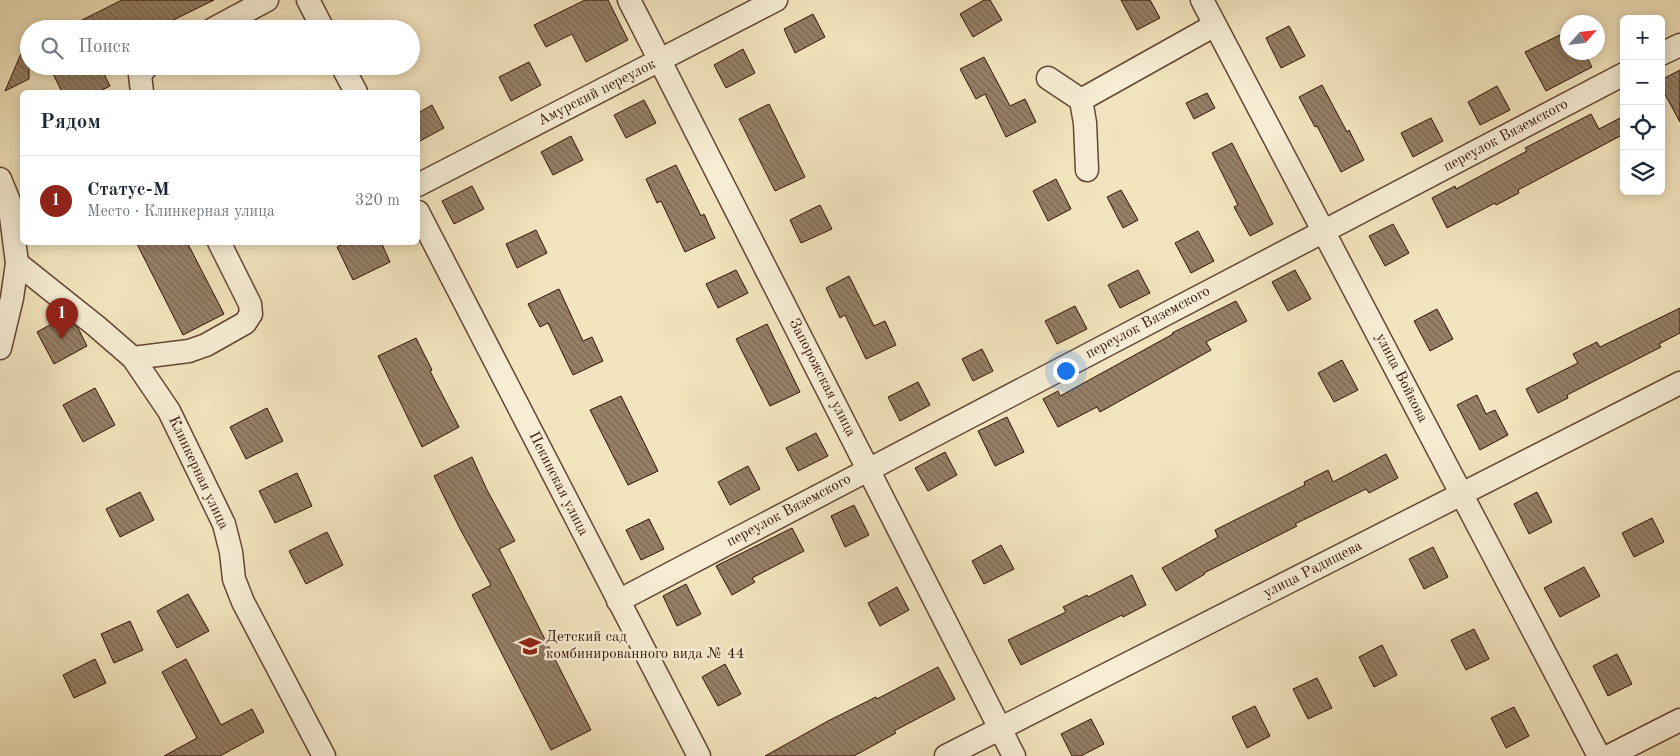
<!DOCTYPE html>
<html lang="ru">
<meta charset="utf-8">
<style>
body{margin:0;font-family:"Old Standard TT",serif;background:#f6f6f7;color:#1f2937}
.controls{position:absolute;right:15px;top:15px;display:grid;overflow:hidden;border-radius:8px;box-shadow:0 2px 12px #0003}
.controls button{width:45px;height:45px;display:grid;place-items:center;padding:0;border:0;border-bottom:1px solid #e0e1e3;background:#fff;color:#1f2937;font:25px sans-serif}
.compass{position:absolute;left:1560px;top:15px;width:45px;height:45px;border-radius:50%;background:#fff;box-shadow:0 2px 12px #0003;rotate:63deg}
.you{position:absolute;left:1065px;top:370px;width:18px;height:18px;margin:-12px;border:4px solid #fff;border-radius:50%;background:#1a73e8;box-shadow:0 0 0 8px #1a73e833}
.badge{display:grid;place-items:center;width:32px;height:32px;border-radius:50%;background:#8f2418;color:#fff;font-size:16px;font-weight:700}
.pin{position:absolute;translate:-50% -41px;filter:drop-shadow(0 1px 2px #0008)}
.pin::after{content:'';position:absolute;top:26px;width:18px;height:15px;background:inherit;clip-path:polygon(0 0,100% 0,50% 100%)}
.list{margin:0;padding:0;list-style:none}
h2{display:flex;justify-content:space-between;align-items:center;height:65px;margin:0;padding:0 20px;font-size:21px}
h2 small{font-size:16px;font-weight:400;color:#747a83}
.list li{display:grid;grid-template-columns:32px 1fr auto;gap:15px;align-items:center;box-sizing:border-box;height:90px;padding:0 20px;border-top:1px solid #e0e1e3}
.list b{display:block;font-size:19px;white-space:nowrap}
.list p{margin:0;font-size:16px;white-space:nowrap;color:#747a83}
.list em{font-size:16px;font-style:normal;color:#747a83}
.icon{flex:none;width:28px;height:28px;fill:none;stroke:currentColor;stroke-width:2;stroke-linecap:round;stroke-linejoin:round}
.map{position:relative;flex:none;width:1680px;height:756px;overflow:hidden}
.search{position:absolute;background:#fff;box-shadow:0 2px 12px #0003;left:20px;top:20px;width:400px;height:55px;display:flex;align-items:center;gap:12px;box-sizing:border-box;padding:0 18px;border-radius:28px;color:#747a83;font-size:19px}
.panel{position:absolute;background:#fff;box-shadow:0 2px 12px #0003;left:20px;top:90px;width:400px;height:155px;border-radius:8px}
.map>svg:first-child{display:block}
.building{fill:url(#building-back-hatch);stroke:#331306}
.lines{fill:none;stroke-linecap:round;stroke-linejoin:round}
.minor-casing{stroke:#634734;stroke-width:25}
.minor{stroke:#f7edd5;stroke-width:22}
.labels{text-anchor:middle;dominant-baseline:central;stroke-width:5;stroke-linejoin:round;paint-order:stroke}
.street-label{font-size:15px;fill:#331306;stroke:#f7edd5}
.poi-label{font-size:15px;fill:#331306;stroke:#f7edd5;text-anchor:start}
</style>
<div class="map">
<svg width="1680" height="756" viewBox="0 0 1680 756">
<defs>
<pattern id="building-back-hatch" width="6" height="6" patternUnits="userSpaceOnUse" patternTransform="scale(1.25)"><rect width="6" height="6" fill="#968066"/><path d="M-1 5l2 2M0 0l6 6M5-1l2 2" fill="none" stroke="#7b6852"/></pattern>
</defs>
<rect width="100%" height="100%" fill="#f2e4be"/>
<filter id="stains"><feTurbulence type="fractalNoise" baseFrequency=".004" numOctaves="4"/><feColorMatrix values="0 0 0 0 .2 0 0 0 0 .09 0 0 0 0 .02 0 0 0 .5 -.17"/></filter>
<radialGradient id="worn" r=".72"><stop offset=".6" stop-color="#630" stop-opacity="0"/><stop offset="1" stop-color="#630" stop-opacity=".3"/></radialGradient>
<path class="building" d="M122,0H214L155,29H64Z
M585,0H608L628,40L586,62L572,34L546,47L534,25Z
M984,0H990L1002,20L973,37L960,14Z
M1121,0H1150L1160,18L1137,30Z
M813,14L825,37L795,53L784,29Z
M1289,26L1305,56L1281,68L1266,38Z
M1568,31V52H1584L1592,67L1546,91L1525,52Z
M29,35V79L5,91Z
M743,49L755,73L726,88L714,65Z
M984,57L1010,106L1025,99L1036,122L1006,137L985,94L976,99L960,69Z
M529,62L541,85L511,101L499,77Z
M49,66H100L110,86L98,92H62Z
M1680,70V122L1661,87V80Z
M1322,85L1347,132L1349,130L1364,160L1341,172L1317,126L1315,127L1299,97Z
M1497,86L1510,110L1480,125L1468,102Z
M1207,93L1215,108L1194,119L1186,103Z
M644,100L656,123L626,138L614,115Z
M769,104L805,177L775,191L739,119Z
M432,105L444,128L418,142V113Z
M1591,114L1599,129L1624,116V134L1518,190L1519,193L1496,205L1495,203L1447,228L1432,198L1455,186L1456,189L1527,151L1525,148Z
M1431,118L1443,141L1413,157L1401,133Z
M571,136L583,160L553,175L541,152Z
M1232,143L1273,224L1250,236L1234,207L1238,205L1212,153Z
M676,165L701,216L704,214L715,238L685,252L661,201L657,203L646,179Z
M1056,179L1071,209L1048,221L1033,191Z
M472,186L484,209L454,224L442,201Z
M1121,190L1138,220L1123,228L1107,197Z
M820,205L832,229L801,243L790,220Z
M1393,224L1409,253L1385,266L1369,236Z
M536,230L547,253L517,268L506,244Z
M1198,231L1214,261L1191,273L1175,243Z
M136,242H187L224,314L183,335Z
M347,242H381L390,262L353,280L337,247Z
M736,270L748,293L718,308L706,284Z
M1138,270L1150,293L1120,308L1108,285Z
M1295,270L1311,299L1288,311L1272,282Z
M849,276L874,326L885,321L896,345L866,359L845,315L840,318L826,288Z
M559,289L583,341L592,337L603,361L573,375L548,323L540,327L528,304Z
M1236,301L1247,321L1206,342L1211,350L1100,412L1097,407L1058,427L1043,399L1058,391L1060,396L1173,334L1172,333Z
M1075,306L1087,329L1057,344L1045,321Z
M1680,308V333L1659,344L1661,347L1567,395L1568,398L1538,413L1526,389L1578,363L1573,354L1597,342L1600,347Z
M1437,309L1453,339L1430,351L1414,321Z
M64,317L78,328L87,346L54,364L37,332Z
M767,324L800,392L770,406L736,339Z
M416,338L432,370L430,371L459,427L422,447L378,356Z
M982,349L993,371L973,381L962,359Z
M1342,360L1358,390L1334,402L1318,373Z
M918,382L930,405L900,421L888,397Z
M95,388L115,425L83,442L63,405Z
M1477,395L1486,414L1495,410L1508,435L1480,450L1457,405Z
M621,396L658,471L628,485L590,410Z
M267,408L283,441L246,459L230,427Z
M1007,417L1024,452L995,466L978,431Z
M816,433L828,456L798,471L786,448Z
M945,452L957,475L928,491L915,468Z
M1386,454L1398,478L1369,493L1366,489L1295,524L1297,526L1204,573L1205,574L1176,591L1162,568L1218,537L1215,530L1305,485L1304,482L1328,470L1333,482Z
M472,457L487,490L515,541L499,549L591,730L551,750L472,595L491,585L460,529L434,476Z
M748,466L760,489L730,505L718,482Z
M297,473L312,506L275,523L259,491Z
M140,492L154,520L120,537L106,509Z
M1537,492L1552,522L1529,534L1514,504Z
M854,505L869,535L845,547L831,516Z
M1652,518L1664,542L1634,557L1622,533Z
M649,519L664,549L641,560L626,530Z
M792,528L804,551L752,578L755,582L732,595L716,566Z
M327,532L343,565L306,584L289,551Z
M1001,545L1014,569L984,584L972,561Z
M1433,547L1448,577L1424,589L1409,559Z
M1584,567L1600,596L1560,617L1544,588Z
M1132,575L1146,605L1123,617L1122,615L1021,665L1008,640L1066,612L1063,607L1087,595L1088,597Z
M686,584L701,614L677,626L663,596Z
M897,587L909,610L880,626L868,603Z
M188,594L209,631L177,648L157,611Z
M130,621L143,650L114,663L101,634Z
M1474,629L1489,659L1466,670L1451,640Z
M1382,645L1397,675L1374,687L1359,657Z
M1617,654L1632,684L1608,696L1593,666Z
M95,659L106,683L74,698L63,675Z
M186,659L221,725L252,709L264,732L220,756H164L197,738L162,672Z
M725,664L741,694L718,706L702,677Z
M938,667L955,699L894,731L896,733L854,756H765L828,721L876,697L877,699Z
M1317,678L1332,708L1308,719L1293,689Z
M1255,706L1270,736L1247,748L1232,717Z
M1514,707L1529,736L1506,748L1491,718Z
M1091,719L1104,744L1081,756H1072L1061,734Z"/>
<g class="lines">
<g class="minor-casing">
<path id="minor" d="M308,0L323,29
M629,0L1014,756
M1202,0L1599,756
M213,29L267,0
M1661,54L1680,45
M342,66L356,92
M1048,78L1081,100L1085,123L1087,170
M142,92L140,75L147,66
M1081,100L1215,25
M0,179L9,201L17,263L12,298L0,348
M418,185L776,0
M418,212L699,756
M17,263L96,326L133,358L169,411L224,524L231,552L234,579L243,602L324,756
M133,358L189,351L206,345L245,323L251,314L250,304L219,242
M618,601L1624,74
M946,756L1680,383
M1609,756L1680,720"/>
</g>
<use href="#minor" class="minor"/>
</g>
<defs>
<g id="school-bare" transform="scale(1.725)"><path d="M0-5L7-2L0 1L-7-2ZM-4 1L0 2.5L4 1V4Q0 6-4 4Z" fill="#8f2418" stroke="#f7edd5" stroke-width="2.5" paint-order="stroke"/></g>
</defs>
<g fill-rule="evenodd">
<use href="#school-bare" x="530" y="646"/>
</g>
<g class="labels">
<g class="street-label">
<text transform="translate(597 93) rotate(-27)">Амурский переулок</text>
<text transform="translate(1506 136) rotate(-28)">переулок Вяземского</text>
<text transform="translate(1148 323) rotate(-28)">переулок Вяземского</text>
<text transform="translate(822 378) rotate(63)">Запорожская улица</text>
<text transform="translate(1401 378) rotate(63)">улица Войкова</text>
<text transform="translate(198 473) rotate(65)">Клинкерная улица</text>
<text transform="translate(558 484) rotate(63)">Пекинская улица</text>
<text transform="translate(789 511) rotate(-28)">переулок Вяземского</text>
<text transform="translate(1313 570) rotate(-27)">улица Радищева</text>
</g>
<g class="poi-label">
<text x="546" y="637">Детский сад<tspan x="546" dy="17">комбинированного вида № 44</tspan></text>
</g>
</g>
<rect width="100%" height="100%" filter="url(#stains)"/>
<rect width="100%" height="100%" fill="url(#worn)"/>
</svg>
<div class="controls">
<button>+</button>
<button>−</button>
<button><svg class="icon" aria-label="locate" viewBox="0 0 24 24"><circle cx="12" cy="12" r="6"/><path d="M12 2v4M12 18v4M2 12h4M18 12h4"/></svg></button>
<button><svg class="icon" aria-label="layers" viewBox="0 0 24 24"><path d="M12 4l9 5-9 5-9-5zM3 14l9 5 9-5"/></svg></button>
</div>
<svg class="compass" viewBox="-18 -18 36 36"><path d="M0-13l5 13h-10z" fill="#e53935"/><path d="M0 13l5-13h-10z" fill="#747a83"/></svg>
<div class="you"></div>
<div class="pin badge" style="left:62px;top:339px">1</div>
<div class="search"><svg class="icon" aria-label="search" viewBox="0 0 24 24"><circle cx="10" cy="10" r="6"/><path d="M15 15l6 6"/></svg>Поиск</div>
<section class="panel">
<h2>Рядом<small></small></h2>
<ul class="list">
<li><span class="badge">1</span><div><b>Статус-М</b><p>Место · Клинкерная улица</p></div><em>320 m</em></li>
</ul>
</section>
</div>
